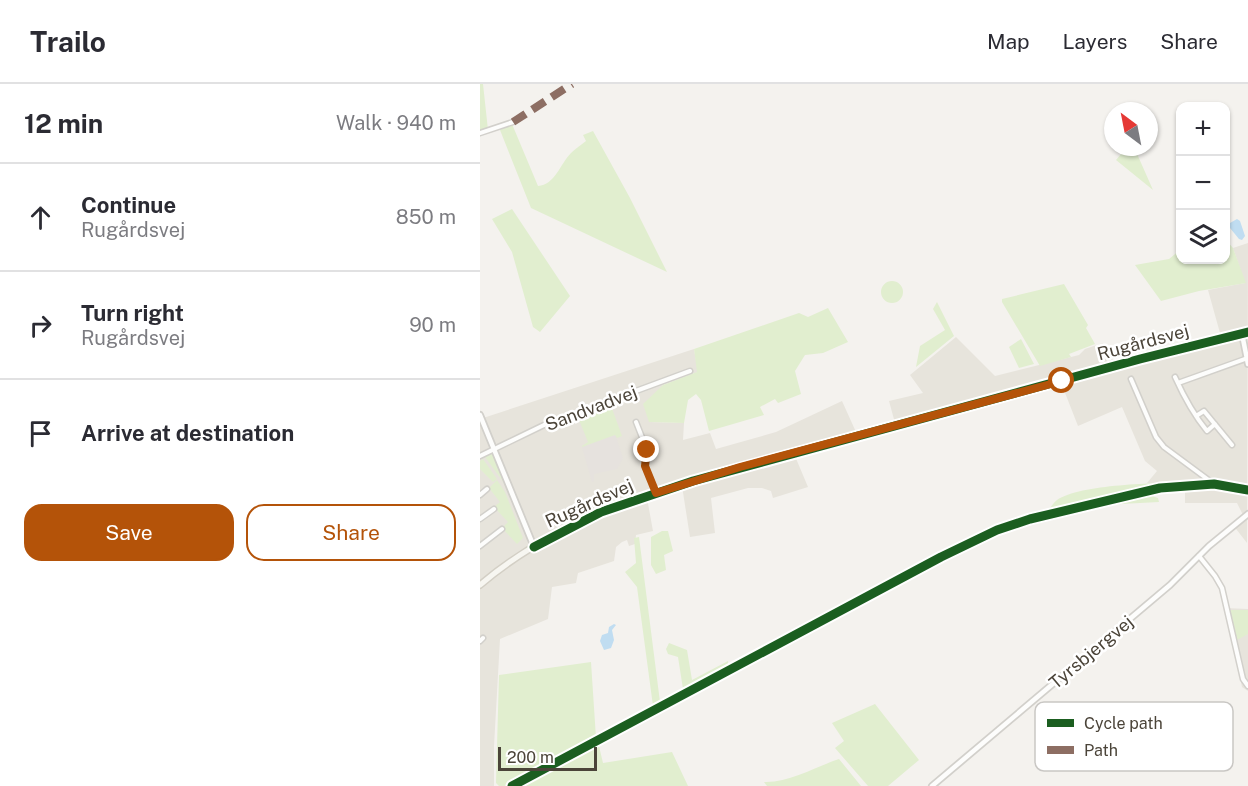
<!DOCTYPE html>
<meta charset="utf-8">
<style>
body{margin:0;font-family:"Public Sans",sans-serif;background:#f2f2f3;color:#2b2b33}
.controls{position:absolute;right:18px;top:18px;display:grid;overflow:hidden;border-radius:12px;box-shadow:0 2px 4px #0004}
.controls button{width:54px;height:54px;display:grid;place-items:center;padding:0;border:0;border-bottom:2px solid #e1e1e2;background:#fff;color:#2b2b33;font:30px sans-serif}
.compass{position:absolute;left:624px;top:18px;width:54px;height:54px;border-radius:50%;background:#fff;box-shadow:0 2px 4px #0004;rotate:328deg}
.scale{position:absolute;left:18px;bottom:15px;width:99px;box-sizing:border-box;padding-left:6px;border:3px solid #4b4439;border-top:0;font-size:16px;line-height:21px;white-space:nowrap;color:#4b4439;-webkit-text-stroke:4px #fff;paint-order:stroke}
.stop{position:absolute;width:18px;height:18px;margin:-14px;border:4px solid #b45309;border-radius:50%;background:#fff}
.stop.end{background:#b45309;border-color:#fff;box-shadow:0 2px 6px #0008}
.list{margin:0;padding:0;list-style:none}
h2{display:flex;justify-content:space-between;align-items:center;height:78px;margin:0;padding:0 24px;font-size:26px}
h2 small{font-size:20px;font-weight:400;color:#7c7c81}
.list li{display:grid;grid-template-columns:39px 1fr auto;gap:18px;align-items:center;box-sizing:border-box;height:108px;padding:0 24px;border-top:2px solid #e1e1e2}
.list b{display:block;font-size:22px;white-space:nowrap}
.list p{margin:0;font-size:20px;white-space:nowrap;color:#7c7c81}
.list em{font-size:20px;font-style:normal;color:#7c7c81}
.actions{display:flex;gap:12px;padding:18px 24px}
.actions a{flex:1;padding:14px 0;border:2px solid #b45309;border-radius:18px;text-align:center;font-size:21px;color:#b45309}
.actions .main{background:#b45309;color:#fff}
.icon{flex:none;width:33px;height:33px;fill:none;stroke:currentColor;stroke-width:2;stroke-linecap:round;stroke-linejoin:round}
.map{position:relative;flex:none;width:768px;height:702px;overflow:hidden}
header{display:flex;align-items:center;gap:36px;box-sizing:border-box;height:84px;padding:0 30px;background:#fff;border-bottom:2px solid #e1e1e2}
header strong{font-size:28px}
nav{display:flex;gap:33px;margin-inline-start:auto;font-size:21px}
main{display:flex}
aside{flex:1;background:#fff}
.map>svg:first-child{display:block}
.residential{fill:#e7e4dc}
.industrial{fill:#e6e2de}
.green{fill:#e1eecf}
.water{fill:#c0ddf1}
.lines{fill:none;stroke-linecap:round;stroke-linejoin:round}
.minor-casing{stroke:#d2d0cb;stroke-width:7}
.tertiary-casing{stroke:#d2d0cb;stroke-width:8}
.secondary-casing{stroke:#d3cfc5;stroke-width:8}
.minor{stroke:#fdfdfc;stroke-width:4}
.tertiary{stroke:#fdfdfc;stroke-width:4.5}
.secondary{stroke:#f7f6f1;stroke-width:5}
.quiet{stroke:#8d6e63;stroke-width:8;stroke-dasharray:15 8;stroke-linecap:butt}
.cycleway-casing{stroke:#fff;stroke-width:13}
.cycleway{stroke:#1b5e20;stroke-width:9}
.route{stroke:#b45309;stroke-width:8}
.labels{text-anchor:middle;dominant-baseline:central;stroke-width:5;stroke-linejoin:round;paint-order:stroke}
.street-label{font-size:18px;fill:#4b4439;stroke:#fff}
.key{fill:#fff;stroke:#c9c7c4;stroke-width:1.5}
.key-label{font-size:16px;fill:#4b4439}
</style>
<header>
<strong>Trailo</strong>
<nav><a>Map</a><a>Layers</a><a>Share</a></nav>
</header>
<main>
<aside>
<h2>12 min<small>Walk · 940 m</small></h2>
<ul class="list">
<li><svg class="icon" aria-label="ahead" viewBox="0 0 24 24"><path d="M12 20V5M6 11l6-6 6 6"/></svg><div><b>Continue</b><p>Rugårdsvej</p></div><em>850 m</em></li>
<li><svg class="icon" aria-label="right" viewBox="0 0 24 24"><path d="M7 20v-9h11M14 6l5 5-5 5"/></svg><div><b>Turn right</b><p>Rugårdsvej</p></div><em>90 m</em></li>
<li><svg class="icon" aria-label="arrive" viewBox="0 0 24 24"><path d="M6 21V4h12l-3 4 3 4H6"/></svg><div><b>Arrive at destination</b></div></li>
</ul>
<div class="actions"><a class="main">Save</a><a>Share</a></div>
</aside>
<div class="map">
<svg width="768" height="702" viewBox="0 0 768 702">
<rect width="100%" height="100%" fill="#f4f2ee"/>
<path class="residential" d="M768,159L767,459L753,441L763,431L757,419H705V399H667L677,387L665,377L642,323L598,342L580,296L415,339L409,317L443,309L430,291L476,253L515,292L599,271L605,265L623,259L634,278L740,249L728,206L765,199L753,164Z
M214,265L218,288L183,301L169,338L204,339L203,356L230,349L236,365L296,348L362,317L376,348L312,365L328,403L293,414L291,407L282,404H268L231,414L235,449L210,453L202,402L167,414L173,447L156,451L155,460L149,462L147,456L142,458L136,463L134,477L98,489L96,499L72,503L68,535L20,555L14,662V702H0V335Z
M745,524L768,525V607L762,603Z"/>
<path class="industrial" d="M135,350L143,374L137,385L114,390V397L112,398L102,363Z"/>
<path class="green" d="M0,0H3L8,46L0,48Z
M32,40L58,102C75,101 80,80 91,69C95,65 101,61 106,57L103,51L113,47L150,114L187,188L51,124L20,46Z
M647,63H654L673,106L636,76Z
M32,125L90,212L60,248L53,243L32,168L12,135Z
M746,156L753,164L766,199L719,207L681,217L655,181L689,175L700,166V176H746Z
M401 208a11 11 0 1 1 22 0a11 11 0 1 1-22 0Z
M584,200L608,241L606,244L615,260L589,270L591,273L560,282L522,218V215Z
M457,218L474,252L436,283L440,262L465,246L453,225Z
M348,224L368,258L343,269L325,271L315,287L321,310L298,319L295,315L280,323L284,331L229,347L221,316L216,310L208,316L204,339L169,338L163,320L183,301L217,288L214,265L319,229L328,233Z
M541,255L554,280L539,284L529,263Z
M130,319L142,352L137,354L135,351L102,363V362L108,358L97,331Z
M11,369L14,370L27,403L5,373L0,375Z
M3,375L17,395L13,398L0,385V377Z
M17,396L25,408L43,454L37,460L22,444L28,438L14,423L20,418L9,404Z
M707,398L706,401L681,403L569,428L568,427C571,423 573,419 577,416C600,400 678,399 707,398Z
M669,408L672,412L678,414L679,418L641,420L571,432L570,430Z
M182,447H188L193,467L184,471L186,486L176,490L171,481V453Z
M159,453L180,618L173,622L157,503L145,488L156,479L154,454Z
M750,526H768V550L757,556Z
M189,559L207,566L212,596L248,577V584L203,605L198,573L188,570L186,565Z
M111,578L116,654L27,702H19L16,699L19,591Z
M395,620L439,676L408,702H388L355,664L364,657L352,639Z
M118,658L123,679L192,668L208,702H35Z
M359,675L381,702H287L284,698C309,699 335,683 359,675Z"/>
<path class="water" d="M757,135L760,137L765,152L762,156L759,155L750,144V139Z
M134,540L136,541L132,546L134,556L131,564L124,566L120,557L122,551L128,549L129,543Z"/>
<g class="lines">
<g class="minor-casing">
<path id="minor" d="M0,49L33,38
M695,293C704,313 713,330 727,347L735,340
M651,295L676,353L684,363L734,400L768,406
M698,299L768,274
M716,332L724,327L752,361
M156,338L167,366L165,382L176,408
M0,372L64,341L210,287
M0,411L7,405
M0,435L14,425
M0,462L22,445
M719,472L735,492L742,504L763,595L768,602
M0,557L3,554"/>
</g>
<g class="tertiary-casing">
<path id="tertiary" d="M762,250L768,280
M0,331L54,463
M452,702L690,501L729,462L768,430"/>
</g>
<g class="secondary-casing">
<path id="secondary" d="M0,501C105,411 256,385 386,350C478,326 570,299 662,275C697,265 733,257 768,248"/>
</g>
<use href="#minor" class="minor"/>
<use href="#tertiary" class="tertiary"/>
<use href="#secondary" class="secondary"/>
<path class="quiet" d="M33,38L92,0"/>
<g class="cycleway-casing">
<path id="cycleway" d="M54,463L121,428L213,397L660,275L768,248
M32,702L461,473L517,446L550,435L680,404L734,400L768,406"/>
</g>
<use href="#cycleway" class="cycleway"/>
</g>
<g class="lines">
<path class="route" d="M167,366L165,382L176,409L260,383L582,297"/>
</g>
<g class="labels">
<g class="street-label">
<text transform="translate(663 258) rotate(-15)">Rugårdsvej</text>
<text transform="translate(111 324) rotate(-21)">Sandvadvej</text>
<text transform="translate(109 419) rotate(-24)">Rugårdsvej</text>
<text transform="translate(611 568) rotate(-40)">Tyrsbjergvej</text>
</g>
</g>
<rect x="555" y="618" width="198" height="69" rx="9" class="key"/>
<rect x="567" y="635" width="27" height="8" fill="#1b5e20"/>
<rect x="567" y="662" width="27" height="8" fill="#8d6e63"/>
<g class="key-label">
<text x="604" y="645">Cycle path</text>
<text x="604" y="672">Path</text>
</g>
</svg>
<div class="controls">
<button>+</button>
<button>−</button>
<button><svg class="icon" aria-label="layers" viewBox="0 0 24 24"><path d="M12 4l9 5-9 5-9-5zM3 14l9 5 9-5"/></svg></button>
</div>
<svg class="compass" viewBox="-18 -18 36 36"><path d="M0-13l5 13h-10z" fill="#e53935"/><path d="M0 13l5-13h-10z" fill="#7c7c81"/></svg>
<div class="scale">200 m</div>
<div class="stop" style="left:582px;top:297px"></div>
<div class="stop end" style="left:167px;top:366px"></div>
</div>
</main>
